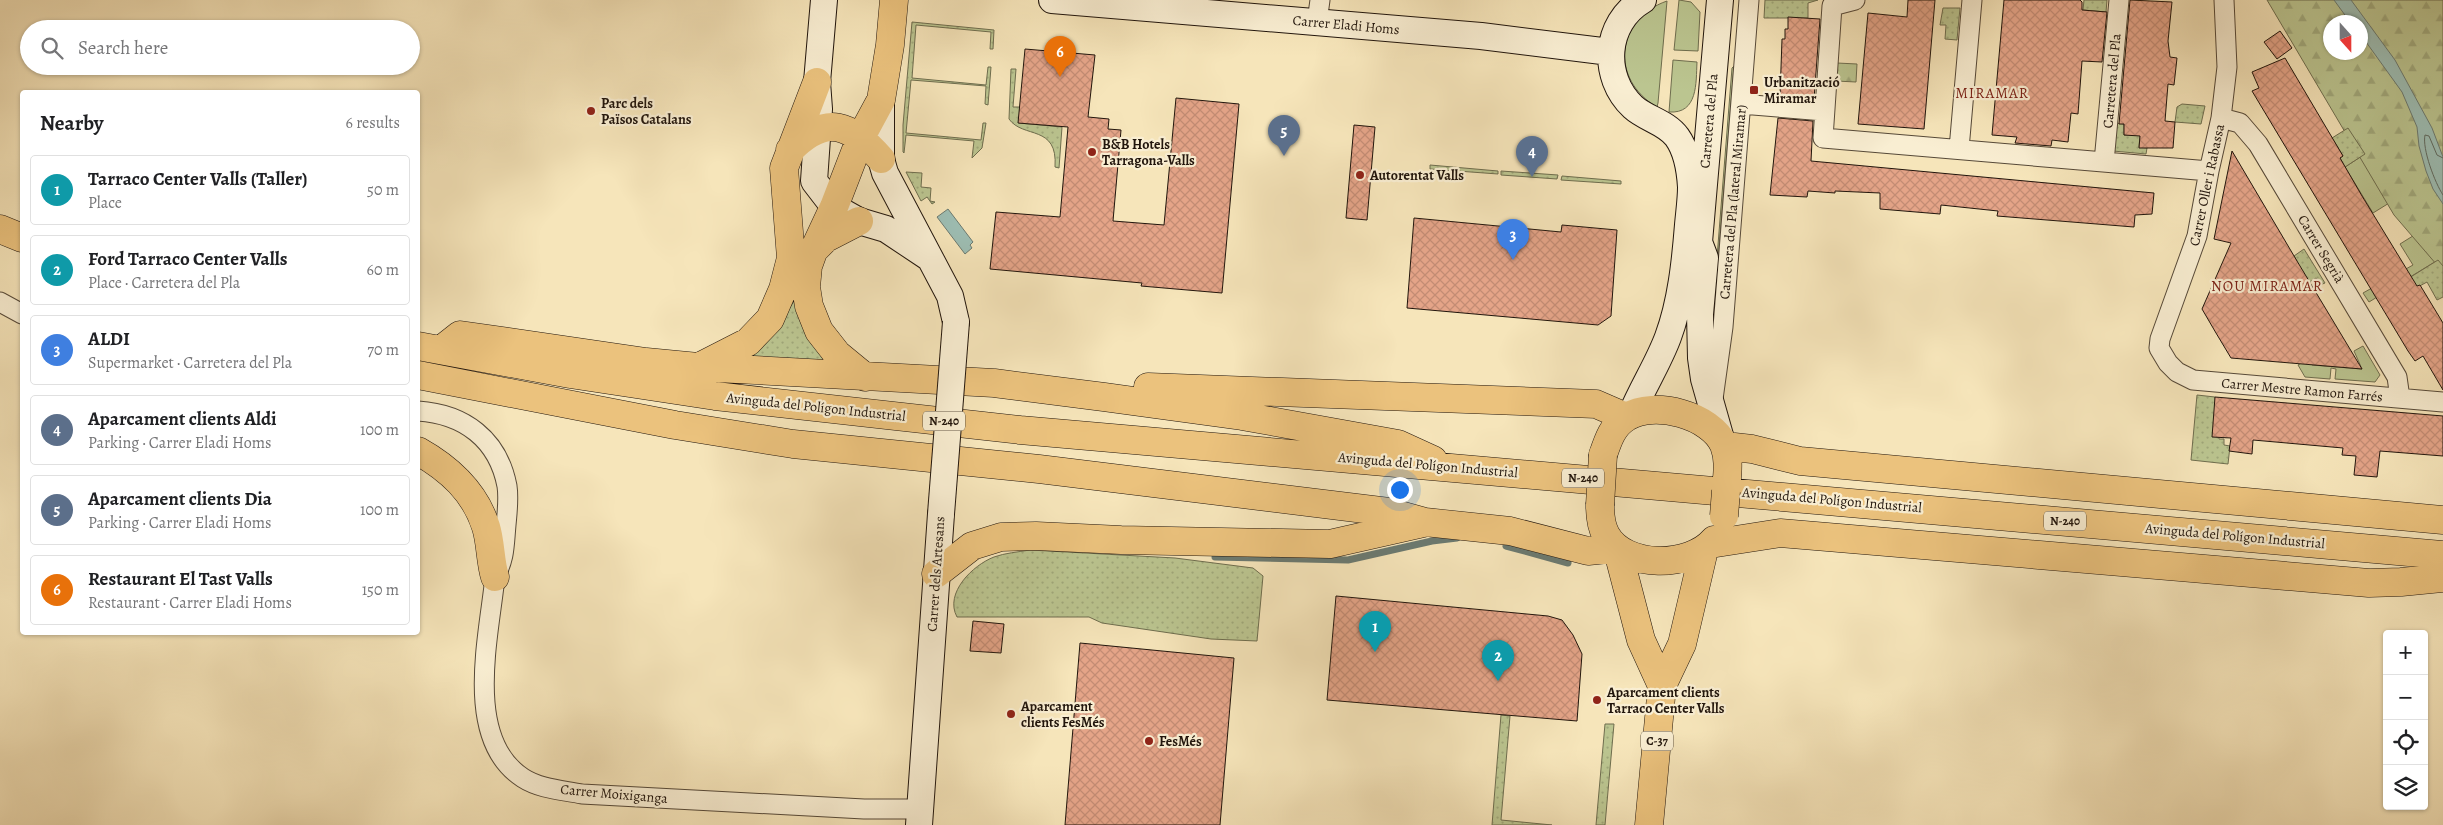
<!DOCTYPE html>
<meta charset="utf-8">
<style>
body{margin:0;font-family:Alegreya,serif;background:#f2f2f2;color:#202124}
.controls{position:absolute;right:15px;bottom:15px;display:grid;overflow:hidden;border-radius:5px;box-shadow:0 1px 4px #0004}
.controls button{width:45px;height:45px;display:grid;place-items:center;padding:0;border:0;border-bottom:1px solid #e0e0e0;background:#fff;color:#202124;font:25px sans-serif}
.compass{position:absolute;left:2323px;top:15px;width:45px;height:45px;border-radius:50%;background:#fff;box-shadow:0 1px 4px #0004;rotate:159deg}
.you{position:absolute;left:1399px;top:489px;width:18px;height:18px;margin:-12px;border:4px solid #fff;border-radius:50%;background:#1a73e8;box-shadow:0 0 0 8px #1a73e833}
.badge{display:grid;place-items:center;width:32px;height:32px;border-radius:50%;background:#8f2418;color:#fff;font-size:16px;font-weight:700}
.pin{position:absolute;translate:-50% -41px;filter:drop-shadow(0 1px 2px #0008)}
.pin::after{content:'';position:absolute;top:26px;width:18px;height:15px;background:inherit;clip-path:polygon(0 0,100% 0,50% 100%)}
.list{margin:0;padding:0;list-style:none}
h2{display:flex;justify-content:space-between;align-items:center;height:65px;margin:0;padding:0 20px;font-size:21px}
h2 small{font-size:16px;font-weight:400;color:#757577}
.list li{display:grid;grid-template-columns:32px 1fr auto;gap:15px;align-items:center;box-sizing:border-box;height:70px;margin:0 10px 10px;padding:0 10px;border:1px solid #e0e0e0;border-radius:5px}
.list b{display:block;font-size:19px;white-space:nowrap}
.list p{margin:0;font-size:16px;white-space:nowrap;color:#757577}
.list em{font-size:16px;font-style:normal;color:#757577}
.icon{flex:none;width:28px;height:28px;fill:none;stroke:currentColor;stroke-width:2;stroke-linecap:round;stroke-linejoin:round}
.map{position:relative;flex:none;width:2443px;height:825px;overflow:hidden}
.search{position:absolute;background:#fff;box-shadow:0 1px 4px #0004;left:20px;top:20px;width:400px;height:55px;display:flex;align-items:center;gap:12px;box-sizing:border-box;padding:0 18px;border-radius:28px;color:#757577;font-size:19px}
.panel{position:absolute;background:#fff;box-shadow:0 1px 4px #0004;left:20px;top:90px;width:400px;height:545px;border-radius:5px}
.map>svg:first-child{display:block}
.grass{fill:#bbc590;stroke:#6e6d4e}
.forest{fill:url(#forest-firs);stroke:#6e6d4e;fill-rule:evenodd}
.garden{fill:url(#garden-dots);stroke:#6e6d4e}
.water{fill:#9dbeb4;stroke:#6b7a71}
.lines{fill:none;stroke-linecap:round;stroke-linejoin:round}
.shore{stroke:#5f6a60;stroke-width:1}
.stream{stroke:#6b7a71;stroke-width:7}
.building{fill:url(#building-cross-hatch);stroke:#21150c}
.street-casing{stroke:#564938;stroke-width:21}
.secondary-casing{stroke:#21150c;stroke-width:28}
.primary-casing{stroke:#21150c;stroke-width:29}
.street{stroke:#f9eed2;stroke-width:19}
.secondary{stroke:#f9eed2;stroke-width:26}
.primary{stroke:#ebc27d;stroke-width:28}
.secondary-bridge-casing{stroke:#21150c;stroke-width:28;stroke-linecap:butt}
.primary-bridge-casing{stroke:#21150c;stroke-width:29;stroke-linecap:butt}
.secondary-bridge{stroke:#f9eed2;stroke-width:26}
.primary-bridge{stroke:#ebc27d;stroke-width:28}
.poi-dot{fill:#8f2418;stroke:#f9eed2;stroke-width:2}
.labels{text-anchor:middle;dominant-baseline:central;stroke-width:4.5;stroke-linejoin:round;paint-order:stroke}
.shield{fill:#f9eed2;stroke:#625647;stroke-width:1}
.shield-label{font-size:12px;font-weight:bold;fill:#21150c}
.street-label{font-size:14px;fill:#21150c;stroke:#f9eed2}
.poi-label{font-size:14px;font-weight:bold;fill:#21150c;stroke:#f9eed2;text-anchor:start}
.neighbourhood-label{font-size:15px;letter-spacing:1px;fill:#7a1f14;stroke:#f9eed2}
</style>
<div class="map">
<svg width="2443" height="825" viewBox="0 0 2443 825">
<defs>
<pattern id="forest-firs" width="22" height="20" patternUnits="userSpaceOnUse" patternTransform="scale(1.25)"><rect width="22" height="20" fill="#bbc590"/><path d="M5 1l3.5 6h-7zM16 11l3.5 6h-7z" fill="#a0a87b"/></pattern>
<pattern id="garden-dots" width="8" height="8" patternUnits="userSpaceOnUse" patternTransform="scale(1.25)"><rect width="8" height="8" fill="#bbc590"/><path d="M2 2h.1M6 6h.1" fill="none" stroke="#a0a87b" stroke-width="1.8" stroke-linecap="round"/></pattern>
<pattern id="building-cross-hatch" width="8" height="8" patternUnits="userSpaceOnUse" patternTransform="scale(1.25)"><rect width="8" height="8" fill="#e4a488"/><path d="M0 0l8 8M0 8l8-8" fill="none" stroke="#c38c74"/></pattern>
</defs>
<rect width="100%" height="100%" fill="#f6e5ba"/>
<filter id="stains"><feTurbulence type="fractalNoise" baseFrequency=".004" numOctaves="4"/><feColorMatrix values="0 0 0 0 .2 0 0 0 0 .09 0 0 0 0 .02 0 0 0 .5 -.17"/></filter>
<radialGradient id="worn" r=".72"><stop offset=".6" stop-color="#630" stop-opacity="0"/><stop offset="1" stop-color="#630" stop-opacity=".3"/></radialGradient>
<path class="grass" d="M1679,0L1691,2L1700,12L1698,51L1674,50Z
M1667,1L1658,103L1657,107C1610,80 1615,19 1667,1Z
M1673,60L1697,62C1696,83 1698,114 1669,112Z
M1734,66L1714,307L1713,308L1732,68Z
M2365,154L2394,200L2373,213L2345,167Z
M2416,234L2438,260L2369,302L2363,293L2413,265L2400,244Z
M2363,346L2380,375L2375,382L2335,379L2336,369L2331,368L2330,379L2305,377L2298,365L2308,359L2312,365L2362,369L2354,351Z"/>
<path class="forest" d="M2267,0H2443V272L2394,215ZM2330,22H2360V52H2330Z
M1837,63L1857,64L1856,82L1836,81Z"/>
<path class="garden" d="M1765,0H1818L1808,3V18H1764Z
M2084,0H2107L2106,12L2083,10Z
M1943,8H1960L1957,40L1945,39L1946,25H1940Z
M912,22L994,30L993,49H990L991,32L916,25L912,78L986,85L988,67H991L988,105L985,104L986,86L911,80L906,133L981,140L983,123H986L982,148L972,158L974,141L906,135L904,153L903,152V125Z
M1011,69H1016L1013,107H1020L1019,123L1062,127L1059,168L1055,167C1058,124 1023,139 1009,119Z
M2182,104L2205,106L2201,124L2175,122L2177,107Z
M2115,123L2124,124V135H2140L2139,147L2147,148L2146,154L2113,151Z
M2348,128L2365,154L2345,167L2340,158L2343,156L2332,138Z
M1430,165L1498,171V174L1430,169Z
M1501,171L1558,175L1557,179L1501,175Z
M906,172L922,173L921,187L931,188L930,201L935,202L932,204L927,197L921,201Z
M1562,176L1621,181V184L1561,180Z
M2304,249L2325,283L2320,285L2316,278L2265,309L2279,272L2297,261L2294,256Z
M2438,260L2443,266V297L2437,300L2427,282L2390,302L2385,293Z
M796,298L831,364L741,360L786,314Z
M2197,395L2215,397L2219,439H2224V445L2230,446L2228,464L2191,460Z
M1030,550L1175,558L1253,568L1263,576L1257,641L1211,639L1102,623L1089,617H957C944,593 973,565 994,557C1005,553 1018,552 1030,550Z
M1501,715L1510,716L1501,820L1552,825H1492Z
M1605,724H1614L1605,825H1596Z"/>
<path class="water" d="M2334,0H2351L2395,60L2432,128L2443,157V204L2433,189L2426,171L2419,146L2417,127L2402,92L2361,35L2360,22H2350Z
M948,209L973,242L970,245L972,248L965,254L937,217Z"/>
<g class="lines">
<path class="shore" d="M2443,158L2437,155L2429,136L2425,135C2422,149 2435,183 2443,195"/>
<path class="stream" d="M1506,546L1568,563
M1215,557L1348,560L1432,541L1457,538"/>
</g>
<path class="building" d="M1908,0H1935L1924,129L1858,124L1868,13L1907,17Z
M2004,0H2080L2082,2V10L2107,12L2102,62L2082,61L2078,114L2071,113L2068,142L2052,140L2051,146L2015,143L2017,137L1992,135Z
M2130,0L2172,2L2168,41L2170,57L2177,58L2174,85L2168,84L2165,121L2175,122L2173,148H2139L2140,136L2124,135V124H2119Z
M1788,17L1820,19L1814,99L1780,96L1782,39H1785V29H1788Z
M2280,31L2292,48L2277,59L2264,42Z
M1025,49L1095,55L1088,117L1109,119L1108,129L1121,130L1113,221L1164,225L1176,98L1239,104L1222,293L1141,286L1142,283L990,269L996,212L1060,217L1068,127L1018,123Z
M2285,58L2343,156L2340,158L2362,196L2417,286L2420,285L2443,323V390L2423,356L2415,361L2408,351L2252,91L2259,88L2252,72Z
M1778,118L1813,121L1811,161L2154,193L2152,214L2135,215L2134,227L1997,216L1998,211L1941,205L1940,214L1880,209V193L1835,191V193L1808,191L1807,197L1770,195Z
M1354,125L1375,127L1367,220L1346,218Z
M2232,151L2297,261L2362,369L2231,358L2216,333L2202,309L2231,243L2214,239Z
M1414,218L1561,232L1562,225L1617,230L1611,316L1598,325L1407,308Z
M2215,397L2443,416V456L2380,451L2377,477L2354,475L2356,456L2342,455L2343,448L2253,440L2252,454L2229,451L2231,438L2212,437Z
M1336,596L1548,616L1562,620L1573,635L1582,654L1577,721L1327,700Z
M973,621L1004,624L1001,653L970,651Z
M1080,643L1234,658L1220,825H1065Z"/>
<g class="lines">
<g class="street-casing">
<path id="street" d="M1855,0L1832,6L1823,138L2209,171
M2224,0L2227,67L2221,118L2209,171L2197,236L2160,339L2159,348L2168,363L2177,372L2193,380L2443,402
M1317,22L1320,0
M1741,104L1824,111
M2221,118L2240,123L2258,144L2397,377L2400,398
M1959,149L1972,0
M2104,162L2119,0
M0,302L22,314
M1713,399L1723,327L1749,0
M418,411C464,414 498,439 507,486C509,499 507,513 506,525C504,547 505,557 495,577C489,637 463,739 523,778C540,789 562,790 582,794L864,809H920"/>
</g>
<g class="secondary-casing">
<path id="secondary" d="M824,0L817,82L819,109L814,181L834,207L859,221L886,229L928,257
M1052,0L1481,36L1610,52
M1720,0L1699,242L1705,258L1700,314L1701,358L1704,379L1721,439
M881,100V159L885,173L950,296L956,322
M1631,415C1642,388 1658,364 1668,337C1681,302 1685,262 1688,225C1689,213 1691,200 1691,187C1690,170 1687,151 1677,137C1666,122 1646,119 1633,107C1601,77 1604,23 1643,0
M919,825L941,514"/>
</g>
<g class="primary-casing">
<path id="primary" d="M790,150C827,113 850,124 881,159
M0,229L22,238
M815,249L826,238L859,221
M418,346L570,374L715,396L1020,430L2443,555
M441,350L460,335L646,362L698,367L994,383L1104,397L1242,416L1398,444L1433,460
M699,367L748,342L770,319L783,289L791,258L784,168L817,82
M418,375L675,425L793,444L1039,469L1389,512L1425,522L1510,531L1588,551L1617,548
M865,377L837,354L819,331L809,306L806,287L808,266L813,252L834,207L861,137L881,100L890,45L894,0
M1148,387L1596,404L1626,417
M1725,446L1752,449L1800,461L2443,520
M418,451C450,469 475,492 486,527C491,543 490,561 495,577
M1603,455C1608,440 1613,425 1627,417C1654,400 1711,415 1724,445C1730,460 1727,476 1726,491
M1600,505C1600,515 1601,526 1606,535C1625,569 1690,568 1714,540
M1710,544L1780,533L2369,583L2401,582L2443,578
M1617,548L1641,640L1662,686
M936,574L972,546L1001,537L1036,536L1121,540L1330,544L1423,523
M1649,825L1662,686L1682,644L1704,550"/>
</g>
<use href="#street" class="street"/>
<use href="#secondary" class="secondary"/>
<use href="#primary" class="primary"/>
<g class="secondary-bridge-casing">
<path id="secondary-bridge" d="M941,514L956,322"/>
</g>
<g class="primary-bridge-casing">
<path id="primary-bridge" d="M1600,505L1603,455
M1724,516L1726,491"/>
</g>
<use href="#secondary-bridge" class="secondary-bridge"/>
<use href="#primary-bridge" class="primary-bridge"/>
</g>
<g class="poi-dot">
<rect x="1749" y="85" width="10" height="10" rx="2.5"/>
<circle cx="591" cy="111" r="5"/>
<circle cx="1092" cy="152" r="5"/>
<circle cx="1360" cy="175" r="5"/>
<circle cx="1597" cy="700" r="5"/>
<circle cx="1011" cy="714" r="5"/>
<circle cx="1149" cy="741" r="5"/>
</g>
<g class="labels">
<g class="shield">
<rect x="923" y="411.5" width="42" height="19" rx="4"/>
<rect x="1562" y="468.5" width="42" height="19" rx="4"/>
<rect x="2044" y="511.5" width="42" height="19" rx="4"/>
<rect x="1641" y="731.5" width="32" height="19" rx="4"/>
</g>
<g class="shield-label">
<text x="944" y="421">N-240</text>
<text x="1583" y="478">N-240</text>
<text x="2065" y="521">N-240</text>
<text x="1657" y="741">C-37</text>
</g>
<g class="street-label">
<text transform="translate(1346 25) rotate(5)">Carrer Eladi Homs</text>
<text transform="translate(2112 81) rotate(-85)">Carretera del Pla</text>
<text transform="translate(1709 121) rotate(-85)">Carretera del Pla</text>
<text transform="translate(2207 185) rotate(-78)">Carrer Oller i Rabassa</text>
<text transform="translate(1733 202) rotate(-85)">Carretera del Pla (lateral Miramar)</text>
<text transform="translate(2321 249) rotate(59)">Carrer Segrià</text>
<text transform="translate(2302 390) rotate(5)">Carrer Mestre Ramon Farrés</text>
<text transform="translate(816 407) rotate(6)">Avinguda del Polígon Industrial</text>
<text transform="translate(1428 465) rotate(5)">Avinguda del Polígon Industrial</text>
<text transform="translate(1832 500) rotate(5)">Avinguda del Polígon Industrial</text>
<text transform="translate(2235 536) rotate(5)">Avinguda del Polígon Industrial</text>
<text transform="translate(936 574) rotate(-86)">Carrer dels Artesans</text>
<text transform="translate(614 794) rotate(5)">Carrer Moixiganga</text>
</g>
<g class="poi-label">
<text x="1764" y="82">Urbanització<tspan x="1764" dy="16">Miramar</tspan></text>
<text x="601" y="103">Parc dels<tspan x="601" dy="16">Països Catalans</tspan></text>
<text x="1102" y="144">B&amp;B Hotels<tspan x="1102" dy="16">Tarragona-Valls</tspan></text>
<text x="1370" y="175">Autorentat Valls</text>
<text x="1607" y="692">Aparcament clients<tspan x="1607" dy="16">Tarraco Center Valls</tspan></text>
<text x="1021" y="706">Aparcament<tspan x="1021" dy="16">clients FesMés</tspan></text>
<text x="1159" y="741">FesMés</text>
</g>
<g class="neighbourhood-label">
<text x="1992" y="93">MIRAMAR</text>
<text x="2267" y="286">NOU MIRAMAR</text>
</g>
</g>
<rect width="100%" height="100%" filter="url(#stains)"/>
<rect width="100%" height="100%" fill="url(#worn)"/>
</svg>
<div class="controls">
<button>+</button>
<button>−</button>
<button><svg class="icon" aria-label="locate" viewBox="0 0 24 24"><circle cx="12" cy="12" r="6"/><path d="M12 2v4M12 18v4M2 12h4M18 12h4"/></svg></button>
<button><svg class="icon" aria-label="layers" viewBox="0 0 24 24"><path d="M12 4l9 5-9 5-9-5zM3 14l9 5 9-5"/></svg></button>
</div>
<svg class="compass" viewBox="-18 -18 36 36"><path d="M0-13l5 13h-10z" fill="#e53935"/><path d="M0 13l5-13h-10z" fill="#757577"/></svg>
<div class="you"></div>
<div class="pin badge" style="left:1375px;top:652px;background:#0f9aa8">1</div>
<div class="pin badge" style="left:1498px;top:681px;background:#0f9aa8">2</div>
<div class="pin badge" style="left:1513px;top:260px;background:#3f7fe0">3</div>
<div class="pin badge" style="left:1532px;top:177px;background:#5c6f8a">4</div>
<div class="pin badge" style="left:1284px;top:156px;background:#5c6f8a">5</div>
<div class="pin badge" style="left:1060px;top:77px;background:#e8710a">6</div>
<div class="search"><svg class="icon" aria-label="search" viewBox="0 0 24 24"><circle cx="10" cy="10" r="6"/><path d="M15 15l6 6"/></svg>Search here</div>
<section class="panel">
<h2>Nearby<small>6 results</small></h2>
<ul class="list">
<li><span class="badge" style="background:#0f9aa8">1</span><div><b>Tarraco Center Valls (Taller)</b><p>Place</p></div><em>50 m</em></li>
<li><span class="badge" style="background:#0f9aa8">2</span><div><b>Ford Tarraco Center Valls</b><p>Place · Carretera del Pla</p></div><em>60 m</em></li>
<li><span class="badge" style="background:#3f7fe0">3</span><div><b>ALDI</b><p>Supermarket · Carretera del Pla</p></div><em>70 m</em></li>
<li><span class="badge" style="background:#5c6f8a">4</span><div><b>Aparcament clients Aldi</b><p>Parking · Carrer Eladi Homs</p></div><em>100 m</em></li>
<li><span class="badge" style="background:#5c6f8a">5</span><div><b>Aparcament clients Dia</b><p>Parking · Carrer Eladi Homs</p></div><em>100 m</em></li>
<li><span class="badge" style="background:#e8710a">6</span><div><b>Restaurant El Tast Valls</b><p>Restaurant · Carrer Eladi Homs</p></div><em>150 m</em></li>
</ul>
</section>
</div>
